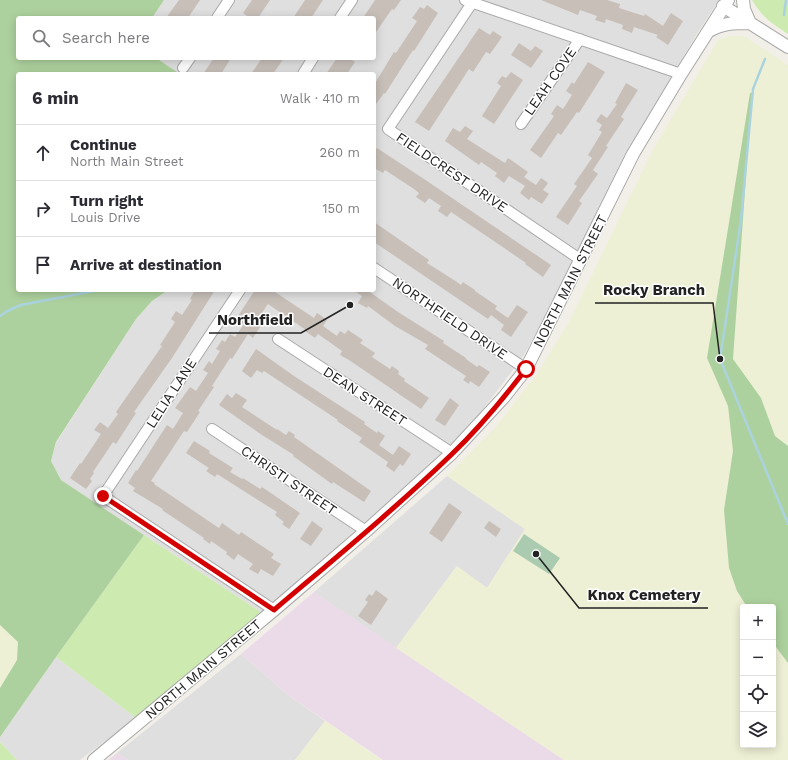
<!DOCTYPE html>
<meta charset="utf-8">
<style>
body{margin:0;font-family:"Work Sans",sans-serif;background:#f2f2f3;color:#2b2b33}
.controls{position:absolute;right:12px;bottom:12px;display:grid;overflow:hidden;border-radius:4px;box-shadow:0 2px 10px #0003}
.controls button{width:36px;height:36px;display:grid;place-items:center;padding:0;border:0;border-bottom:1px solid #e1e1e2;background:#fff;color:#2b2b33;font:20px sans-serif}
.stop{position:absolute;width:12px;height:12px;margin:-9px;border:3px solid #d40000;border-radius:50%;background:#fff}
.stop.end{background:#d40000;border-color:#fff;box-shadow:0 1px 4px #0008}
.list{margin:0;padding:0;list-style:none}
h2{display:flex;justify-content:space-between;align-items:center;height:52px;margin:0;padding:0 16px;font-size:17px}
h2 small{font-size:13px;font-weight:400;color:#7c7c81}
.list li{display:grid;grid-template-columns:26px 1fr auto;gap:12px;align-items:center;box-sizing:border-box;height:56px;padding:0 16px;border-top:1px solid #e1e1e2}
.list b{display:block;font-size:15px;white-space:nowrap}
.list p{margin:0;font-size:13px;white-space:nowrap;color:#7c7c81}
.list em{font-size:13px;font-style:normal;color:#7c7c81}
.icon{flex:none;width:22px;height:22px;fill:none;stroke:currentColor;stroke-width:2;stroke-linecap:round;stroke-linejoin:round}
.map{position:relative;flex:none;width:788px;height:760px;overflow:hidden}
.search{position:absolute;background:#fff;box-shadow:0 2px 10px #0003;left:16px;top:16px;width:360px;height:44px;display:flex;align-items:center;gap:10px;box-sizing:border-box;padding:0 14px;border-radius:4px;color:#7c7c81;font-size:15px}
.panel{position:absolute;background:#fff;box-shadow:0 2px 10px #0003;left:16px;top:72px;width:360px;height:220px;border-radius:4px}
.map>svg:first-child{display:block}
.residential{fill:#e0dfdf}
.industrial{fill:#ebdbe8}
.farmland{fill:#eef0d5;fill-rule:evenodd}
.grass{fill:#cdebb0}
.forest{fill:#add19e}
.cemetery{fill:#aacbaf}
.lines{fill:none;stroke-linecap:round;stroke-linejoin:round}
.stream{stroke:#aad3df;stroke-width:2.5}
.building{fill:#c7bfb8}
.minor-casing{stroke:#a9a9a9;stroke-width:12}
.tertiary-casing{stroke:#a9a9a9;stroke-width:14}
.minor{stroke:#fff;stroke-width:10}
.tertiary{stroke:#fff;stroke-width:12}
.route{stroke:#d40000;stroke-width:5}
.labels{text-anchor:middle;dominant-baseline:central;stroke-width:3;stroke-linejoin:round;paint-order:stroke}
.street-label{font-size:14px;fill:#222;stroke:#fff}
.leader{fill:none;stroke:#222;stroke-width:1.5}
.callout-dot{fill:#222;stroke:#fff;stroke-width:1.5}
.callout-label{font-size:15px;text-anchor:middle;font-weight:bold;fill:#222;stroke:#fff;stroke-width:3;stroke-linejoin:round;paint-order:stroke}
</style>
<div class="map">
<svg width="788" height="760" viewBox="0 0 788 760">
<rect width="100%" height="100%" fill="#f2efe9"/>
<path class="residential" d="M164,0H719L695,37L630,149L575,266L522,358L481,412L434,463L299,582L262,613L61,480L51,461L56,443L136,319L152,301L168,290H374V74H180L156,58H374V18H152Z
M447,476L525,529L487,588L456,567L396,648L314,592Z
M241,654L288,695L325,721L295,760H128L117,753Z
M56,657L136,718L80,760H17L0,742V737Z"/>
<path class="industrial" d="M314,592L564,760H383L288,695L241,654Z
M117,753L128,760H108Z"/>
<path class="farmland" d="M729,36H744L788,65V760H564L396,648L457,566L487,588L525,529L447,476L496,427L536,375L569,322L652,151L718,40ZM743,607H773V745H743Z
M0,625L18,642L17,660L0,688Z
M325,721L382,760H295Z"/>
<path class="grass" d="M752,0H788V34C771,23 763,18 752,0Z
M144,535L262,613L136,718L56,657Z
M0,742L17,760H0Z"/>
<path class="forest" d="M0,0H164L152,18H18V58H156L180,74H18V290H168L152,301L136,319L56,442L51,461L61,480L144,535L56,657L0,737V688L17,660L18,642L0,625Z
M750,93H752L733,359L761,398L775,436L788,446V663L773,643V607H747L737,591L729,568L724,510L733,451L728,406L707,358Z"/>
<path class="cemetery" d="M524,534L560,558L549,574L513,551Z"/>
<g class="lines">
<path class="stream" d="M784,15L786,0
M765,59L753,89L741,220L720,359L788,524
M0,316L7,311L21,305L99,290"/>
</g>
<path class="building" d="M179,0H200L188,18H166Z
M252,0H270L258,18H250L243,13Z
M305,0H323L311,18H293Z
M375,0H401L394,10L392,9L374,35V18H363Z
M541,0H607L620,4L619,8L644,16L645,14L663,26L671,13L683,21L668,45L656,37L658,35L634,27L632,33L622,29L623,25L606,19L605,23L595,20L597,16L580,10L578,15Z
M427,5L438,13L414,51L413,50L385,94L384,93L374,107V85L394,52L396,53L417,21L412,18L420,7L424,9Z
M479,28L490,35L493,31L502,37L490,54L486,52L473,72L469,69L429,131L415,122Z
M519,43L531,51L535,46L543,51L531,68L511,55Z
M214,58H231L221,74H203Z
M262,58H284L273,74H251Z
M337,58H349L355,62L347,74H326Z
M588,62L605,72L579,113L577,112L561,135L558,133L541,158L530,150L554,116L551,114L557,105L563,109L572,95L566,91L572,82L574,84Z
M511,72L523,80L494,124L482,116L501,86L497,83L502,76L506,78Z
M626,83L638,90L621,117L624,119L606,146L608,147L593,170L598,174L579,201L582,203L568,225L556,217L577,186L574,184L592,158L588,155L602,132L599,130L602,125L596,121L601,114L607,118L617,104L615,103Z
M465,126L473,131L467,139L505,163L508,158L528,172L524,177L536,185L541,178L548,183L543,190L549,194L542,204L531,197L529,200L520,193L525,186L509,176L504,183L495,176L497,173L481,162L479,165L445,141L453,128L460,132Z
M377,148L424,179L551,265L543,277L525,264L526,263L451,212L447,217L438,211L441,206L429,198L425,203L416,197L419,193L414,189L385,170L383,173L374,168V152Z
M374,222L429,260L427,263L457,282L461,285L463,282L475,290V291L497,306L495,309L508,318L517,305L528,312L511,337L501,330L504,325L491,315L488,319L374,242Z
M195,290H215L172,358L134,412L136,413L116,444L113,442L93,472L94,473L90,479L92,481L86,489L70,478L80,463L81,464L101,434L94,430L100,422L108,428L118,414L116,412L162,346L160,345L175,322L171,319L176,311L182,315L192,300L190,299Z
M255,290H272L314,318L317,313L327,320L323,326L337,336L340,331L345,334L348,330L363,340L360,343L375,353L372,357L390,369L392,366L399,371L398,374L405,379L404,381L429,398L421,409L349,360L340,355L342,351L318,334L315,338L305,331L306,330L268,304L257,320L262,324L253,338L248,334L232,359L230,358L212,386L214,387L198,411L200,412L187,432L184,431L151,481L155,483L154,484L213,524L219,528L222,523L239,535L241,532L274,554L271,558L281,564L273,576L261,569L258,574L249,569L253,564L238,554L234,560L226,554L227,552L211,541L210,544L203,539L204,538L162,510L163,509L133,491L135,488L128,483L136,470L137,471L167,425L173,429L183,413L175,408L190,387L196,391L208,373L203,370L209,361L212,364L220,351L216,349L222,340L225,342L230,334L235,337L244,324L236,319Z
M353,290H367L398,312L444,341L443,343L466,358V359L477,367L479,365L490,372L479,387L470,381L469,384L463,380L466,376L425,349L428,345L395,326L368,306L367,308L358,303L362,296Z
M256,349L294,376L365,422L364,424L377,433L378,431L385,436L379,445L393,455L399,446L411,454L403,466L400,464L394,472L386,466L388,462L359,442L362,438L337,421L338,420L264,371L262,373L257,370L251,378L242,371Z
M236,393L247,400L242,407L277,430V429L286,435L289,431L295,435L294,437L371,491L364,502L333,482L332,484L293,456L294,455L262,435L219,405L227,394L232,398Z
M450,398L459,405L445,426L435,420Z
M194,441L210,451L209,453L233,468L230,472L242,479L243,478L260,489L262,487L300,513L289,529L282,524L284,522L275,515L277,512L217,474L215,477L206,471L209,468L186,453Z
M449,503L462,512L442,542L429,533Z
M312,521L323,529L311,546L300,539Z
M489,521L501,529L496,537L484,528Z
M376,590L388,599L371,625L358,616L368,602L365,600L369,594L372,596Z"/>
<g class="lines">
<g class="minor-casing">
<path id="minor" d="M465,0L681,74
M472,3L388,129L581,260
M217,18L229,0
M340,18L352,0
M183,68L190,58
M303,74L313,58
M521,124L580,39
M374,268L526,369
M240,290L103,496L274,610
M278,339L452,453
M212,429L366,531"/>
</g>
<g class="tertiary-casing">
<path id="tertiary" d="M723,6L788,47
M709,31C722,23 734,23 750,23L744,9L743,0
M94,760L274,610L366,531L452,453L504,397L526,369L633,154L681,74L728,0"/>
</g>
<use href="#minor" class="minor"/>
<use href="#tertiary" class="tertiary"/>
</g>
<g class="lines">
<path class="route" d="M103,496L274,610C334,559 395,509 452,454C479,428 503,399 526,369"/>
</g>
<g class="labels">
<g class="street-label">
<text transform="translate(550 81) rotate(-55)">LEAH COVE</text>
<text transform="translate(452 172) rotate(34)">FIELDCREST DRIVE</text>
<text transform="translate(570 281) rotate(-63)">NORTH MAIN STREET</text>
<text transform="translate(450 318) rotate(34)">NORTHFIELD DRIVE</text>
<text transform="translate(171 393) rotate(-57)">LELIA LANE</text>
<text transform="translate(365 396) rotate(33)">DEAN STREET</text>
<text transform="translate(289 480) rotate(34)">CHRISTI STREET</text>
<text transform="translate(203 669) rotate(-40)">NORTH MAIN STREET</text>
</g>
</g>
<path class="leader" d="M720 359L713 303H595M350 305L301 333H209M536 554L579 608H708"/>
<g class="callout-dot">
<circle cx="720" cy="359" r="4"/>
<circle cx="350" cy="305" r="4"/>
<circle cx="536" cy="554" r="4"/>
</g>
<g class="callout-label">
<text x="654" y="295">Rocky Branch</text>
<text x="255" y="325">Northfield</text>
<text x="644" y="600">Knox Cemetery</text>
</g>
</svg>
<div class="controls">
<button>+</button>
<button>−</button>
<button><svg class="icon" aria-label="locate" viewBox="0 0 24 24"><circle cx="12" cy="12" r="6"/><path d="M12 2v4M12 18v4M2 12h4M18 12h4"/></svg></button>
<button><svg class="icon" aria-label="layers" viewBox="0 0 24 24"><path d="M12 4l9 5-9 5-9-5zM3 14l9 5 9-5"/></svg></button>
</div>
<div class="stop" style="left:526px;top:369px"></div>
<div class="stop end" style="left:103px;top:496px"></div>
<div class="search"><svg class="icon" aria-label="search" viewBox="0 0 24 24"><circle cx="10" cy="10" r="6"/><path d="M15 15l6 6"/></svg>Search here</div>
<section class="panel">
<h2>6 min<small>Walk · 410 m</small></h2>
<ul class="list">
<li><svg class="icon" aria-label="ahead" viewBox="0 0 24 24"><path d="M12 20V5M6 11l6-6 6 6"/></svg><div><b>Continue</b><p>North Main Street</p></div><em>260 m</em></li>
<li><svg class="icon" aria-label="right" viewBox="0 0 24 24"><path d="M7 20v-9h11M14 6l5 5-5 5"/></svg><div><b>Turn right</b><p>Louis Drive</p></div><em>150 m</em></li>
<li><svg class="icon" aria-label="arrive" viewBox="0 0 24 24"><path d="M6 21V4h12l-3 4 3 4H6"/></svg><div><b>Arrive at destination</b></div></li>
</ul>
</section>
</div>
